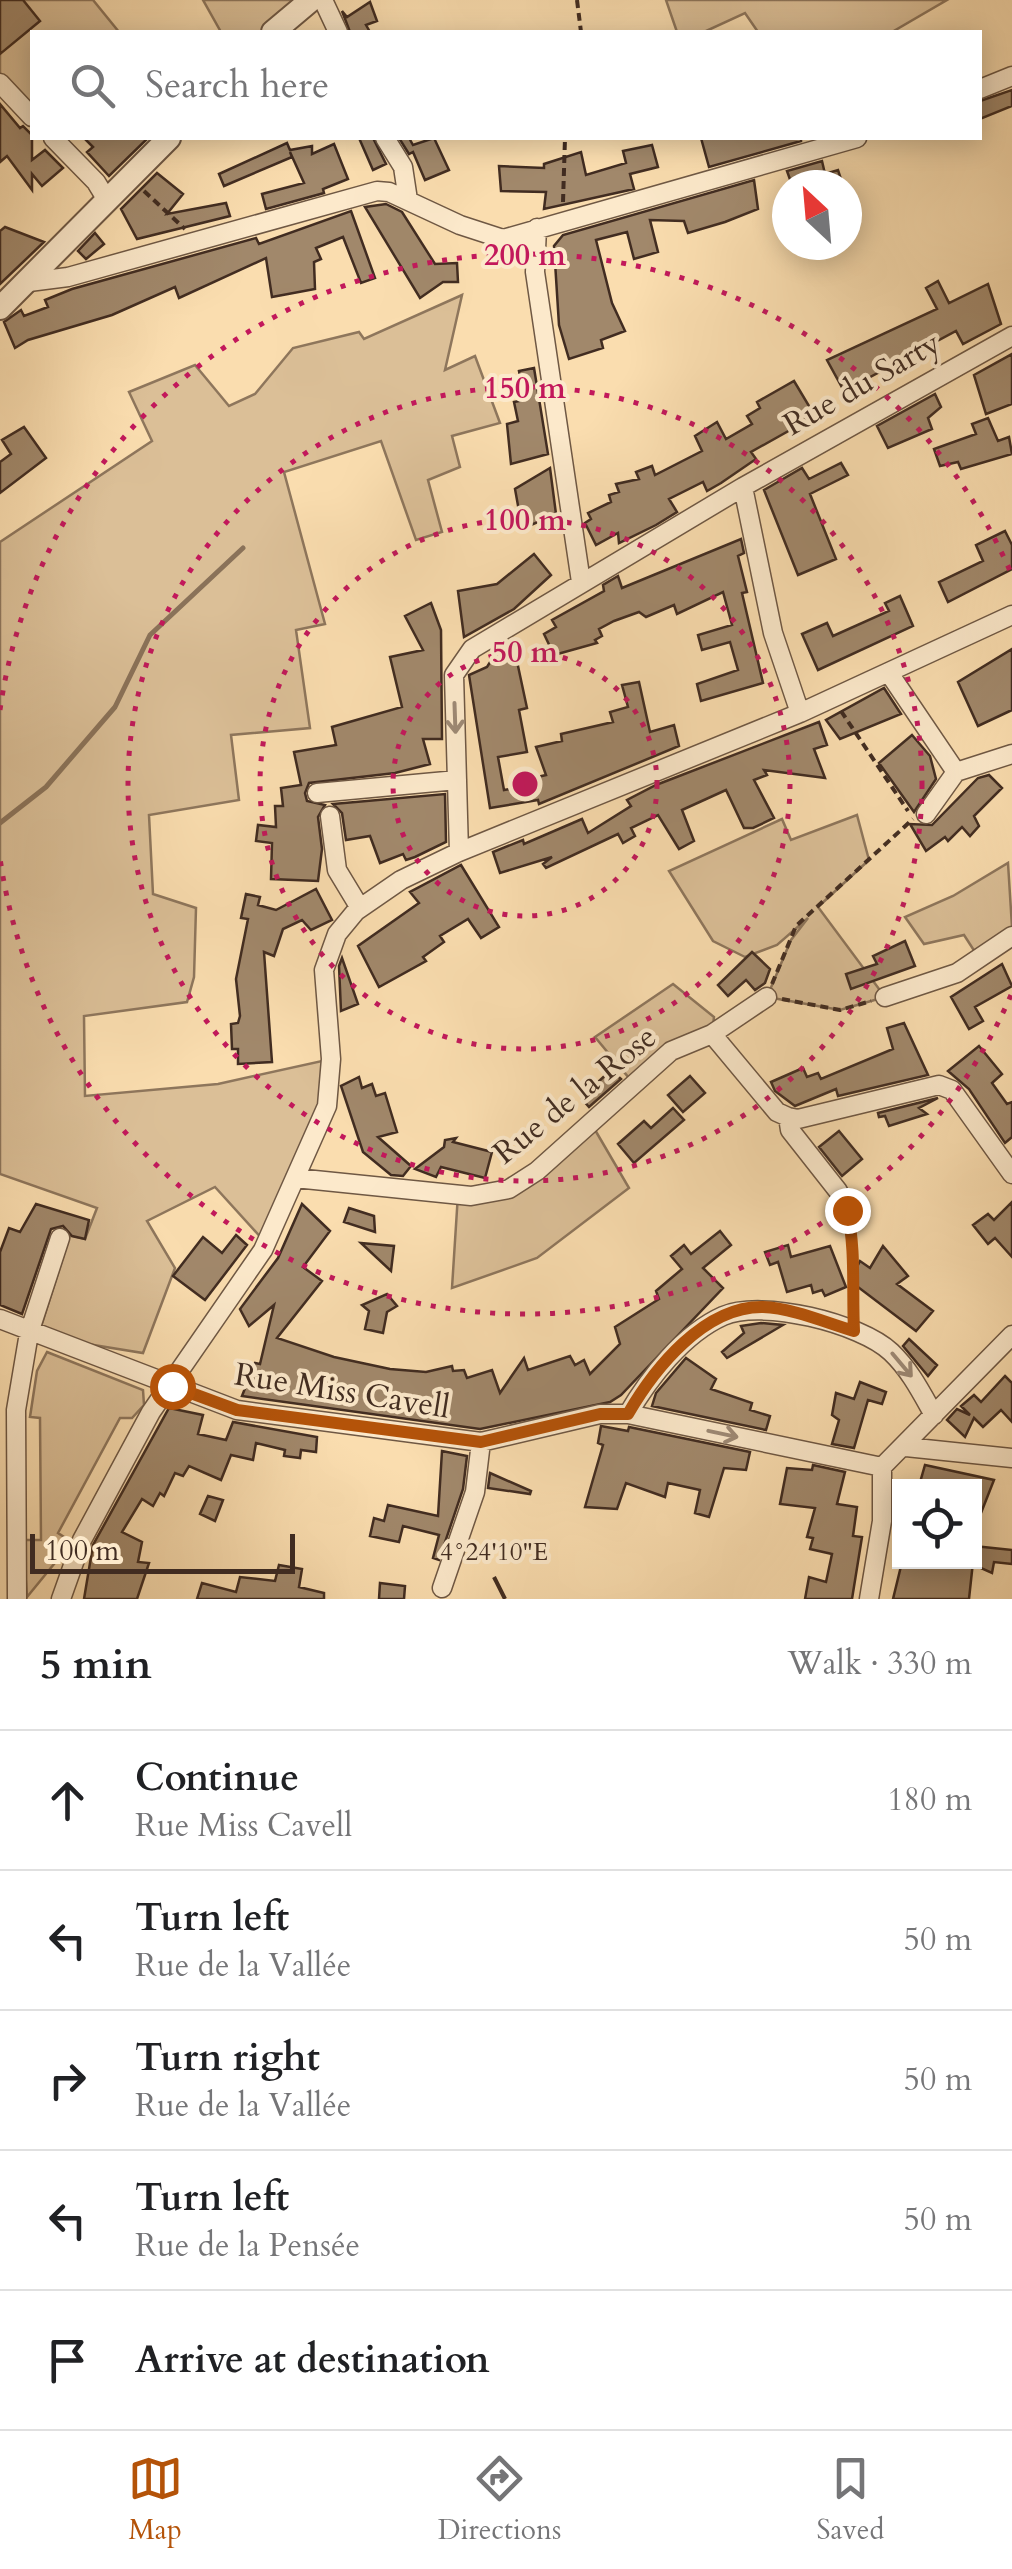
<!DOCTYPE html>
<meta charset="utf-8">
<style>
body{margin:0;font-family:Cardo,serif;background:#f2f2f2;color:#202124}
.controls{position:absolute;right:30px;bottom:30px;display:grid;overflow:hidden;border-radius:0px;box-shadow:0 5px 25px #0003}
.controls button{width:90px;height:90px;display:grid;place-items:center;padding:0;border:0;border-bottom:2px solid #e0e0e0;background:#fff;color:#202124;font:50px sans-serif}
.compass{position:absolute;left:772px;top:170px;width:90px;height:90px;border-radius:50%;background:#fff;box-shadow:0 5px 25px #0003;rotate:334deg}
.scale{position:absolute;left:30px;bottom:25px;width:265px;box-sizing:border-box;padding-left:10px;border:5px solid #412c21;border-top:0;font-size:28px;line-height:35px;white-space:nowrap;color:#412c21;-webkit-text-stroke:8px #fce9cb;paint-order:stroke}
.stop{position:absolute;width:30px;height:30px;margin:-22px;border:8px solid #b45309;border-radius:50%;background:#fff}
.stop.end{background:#b45309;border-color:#fff;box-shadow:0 2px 10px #0008}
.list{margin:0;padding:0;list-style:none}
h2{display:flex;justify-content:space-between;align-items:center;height:130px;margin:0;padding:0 40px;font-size:42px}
h2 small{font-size:32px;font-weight:400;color:#757577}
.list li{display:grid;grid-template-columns:65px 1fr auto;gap:30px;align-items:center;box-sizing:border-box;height:140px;padding:0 40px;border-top:2px solid #e0e0e0}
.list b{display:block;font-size:38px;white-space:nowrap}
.list p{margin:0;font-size:32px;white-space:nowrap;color:#757577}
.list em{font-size:32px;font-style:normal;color:#757577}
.icon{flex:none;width:55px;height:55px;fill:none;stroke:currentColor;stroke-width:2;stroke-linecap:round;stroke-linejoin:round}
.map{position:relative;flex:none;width:1012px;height:1599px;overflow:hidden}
.search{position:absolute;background:#fff;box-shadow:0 5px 25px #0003;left:30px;right:30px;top:30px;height:110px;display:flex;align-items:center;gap:25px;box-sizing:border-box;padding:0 35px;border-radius:0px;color:#757577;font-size:38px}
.sheet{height:830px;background:#fff}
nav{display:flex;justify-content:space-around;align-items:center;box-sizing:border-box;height:140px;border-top:2px solid #e0e0e0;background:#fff;font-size:28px;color:#757577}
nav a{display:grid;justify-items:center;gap:5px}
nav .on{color:#b45309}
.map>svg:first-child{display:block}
.green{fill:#dbbf97;stroke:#8e765c;stroke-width:2.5}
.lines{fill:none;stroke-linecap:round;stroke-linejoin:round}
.stream{stroke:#8a7259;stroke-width:5}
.building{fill:#a1886b;stroke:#412c21;stroke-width:2.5}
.minor-casing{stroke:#6f5844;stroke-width:21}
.tertiary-casing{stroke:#6f5844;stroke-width:26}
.path{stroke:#412c21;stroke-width:4;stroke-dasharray:8 5;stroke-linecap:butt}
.minor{stroke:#fce9cb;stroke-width:18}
.tertiary{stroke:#fce9cb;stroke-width:22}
.oneway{stroke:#9e8a76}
.route{stroke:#b45309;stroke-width:12}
.ticks{fill:none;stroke:#412c21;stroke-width:4}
.ring{fill:none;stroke:#c2185b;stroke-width:5;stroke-dasharray:5 10}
.labels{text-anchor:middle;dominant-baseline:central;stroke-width:8;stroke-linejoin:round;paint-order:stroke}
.street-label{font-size:32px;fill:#412c21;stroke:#fce9cb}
.ticks-label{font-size:25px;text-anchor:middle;fill:#412c21;stroke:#fce9cb;stroke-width:8;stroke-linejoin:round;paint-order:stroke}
.centre{fill:#c2185b;stroke:#fce9cb;stroke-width:5}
.ring-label{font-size:30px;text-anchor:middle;font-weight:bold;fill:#c2185b;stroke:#fce9cb;stroke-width:8;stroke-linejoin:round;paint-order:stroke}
</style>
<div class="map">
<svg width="1012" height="1599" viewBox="0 0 1012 1599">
<rect width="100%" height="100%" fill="#faddaf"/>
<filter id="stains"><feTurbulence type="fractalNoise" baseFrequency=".002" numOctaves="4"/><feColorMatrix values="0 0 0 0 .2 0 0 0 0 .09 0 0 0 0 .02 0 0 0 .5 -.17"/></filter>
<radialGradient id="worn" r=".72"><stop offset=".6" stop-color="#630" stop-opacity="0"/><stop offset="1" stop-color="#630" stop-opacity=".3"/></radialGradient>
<path class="green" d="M21,0H93L119,32H32V106L0,74V52Z
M203,0H298L264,32H221Z
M666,0H947L892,32H758L745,13L704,32H677Z
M462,295L445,370L475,356L500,423L452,436L460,467L428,480L442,532L416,540L381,441L284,472L325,624L296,630L310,728L231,735L239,800L149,815L153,894L196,908L194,977L187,1002L84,1016L85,1096L218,1084L331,1059L327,1106L266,1243L215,1187L147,1221L175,1268L143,1353L38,1336L70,1235L85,1239L97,1208L0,1174V542L152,441L129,392L195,365L229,406L255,394L293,348L359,332L364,339Z
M857,815L869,860L818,907L885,997L840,1010L767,997L791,940L808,918L777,945L745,957L713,941L669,871L782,819L791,840Z
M1008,863L1012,927L975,952L964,935L924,944L905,917L953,896Z
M673,984L714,1017L712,1034L634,1084L595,1037Z
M591,1123L629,1188L537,1258L452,1288L458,1194L525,1179Z
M47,1352L143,1390L144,1405L132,1418H120L58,1533L72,1542L27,1597L23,1540H41L40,1418L30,1417L37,1371Z"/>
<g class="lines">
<path class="stream" d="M0,823L46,787L115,707L150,635L243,548"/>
</g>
<path class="building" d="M0,0H23L40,21L0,54Z
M370,2L377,21L366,25L370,32H350L342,11L347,17Z
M1012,90V106L980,119V101Z
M0,104L20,128L23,126L32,135V160L45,150L63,168L42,186L32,174V190L7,156L0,162Z
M84,138H148L109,176L87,152L93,147Z
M359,138H373L386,164L373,170Z
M399,138H409L413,145L434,138L449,170L425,180L413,152L409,154Z
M701,138H801V141L709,167Z
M287,143L290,150L312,146V154L334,144L348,179L323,189L324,193L266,209L262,194L304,183L290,152L292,157L224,186L219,174Z
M652,145L658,167L630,174L634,189L544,209L546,192L501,191L499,166L544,168V164L581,152L586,175L626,163L623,151Z
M822,161L825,174L838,170L842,182L792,185L787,171Z
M157,173L183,194L167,214L226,203L230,216L137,239L121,209Z
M754,180L758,209L725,222L688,233L684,221L650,220L658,252L634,259L627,232L596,240L612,303L625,331L601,340L603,348L569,359L559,325L554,246L563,235Z
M386,204L402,212L435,264L457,263L458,282H443L420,298L365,207Z
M351,211L375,278L361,283L343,237L316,248L321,259L314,262L315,289L272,297L266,258L179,298L175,287L112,315L28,340L15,348L4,322L21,310L24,316L48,307L45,300L72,289L256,238L259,244Z
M5,227L44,242L0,284V231Z
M95,233L104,244L86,259L78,251Z
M938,281L949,303L988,284L1001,324L963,344L956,331L844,391L827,360L937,309L926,288Z
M1012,354V404L986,414L974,375Z
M534,368L548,454L511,464L507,424L518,421L514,402L524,400L519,371Z
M794,381L815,416L751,452L756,459L721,483L707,491L703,482L669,499L677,512L656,525L619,543L618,533L596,545L585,523L591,519L588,513L611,502L609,495L619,492L616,484L639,479L636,472L652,466L655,475L702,451L695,436L717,422L726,439L752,424L747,416L760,408L757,402Z
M935,394L941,407L928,418L932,429L888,448L877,426Z
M988,418L998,441L1009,437L1012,454L961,469L958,462L940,466L934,449L976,434L972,424Z
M24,427L46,458L0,493V462L11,454L2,440Z
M841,463L848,475L810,494L836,559L798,575L764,490L802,468L809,479Z
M550,468L556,514L529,526L519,511L515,489Z
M1005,531L1012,545V569L948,602L939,582L983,561L976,545Z
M741,539L744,553L738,556L747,592L742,593L763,683L701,701L697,684L738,670L730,642L702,650L698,635L732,625L723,592L677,614L674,605L646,617L639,612L614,621L599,629L602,636L595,640L597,643L554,655L544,634L556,627L552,620L604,591L603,585L618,576L622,588Z
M534,554L551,575L514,609L464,637L458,591L497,584Z
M900,596L913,626L818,670L802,634L827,623L833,636L889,611L885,603Z
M431,603L441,630L442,739H423L430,764L395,773L309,783L305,793L307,801L325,805L318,817L322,849L318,881L271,879L272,843L256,841L258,825L276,827L275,806H283L281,788L301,785L294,752L336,745L332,727L402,707L390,657L423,650L405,616Z
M1012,649V710L978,726L958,682Z
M515,652L527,708L519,710L527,752L498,757L504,790L535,785L533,778L546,775L536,747L562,741L561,734L613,722L610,712L628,707L622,685L639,682L650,732L674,725L679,746L539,804L538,800L490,808L469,675L487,667L494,656Z
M884,688L901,714L840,739L826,720Z
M819,722L827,745L814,749L825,778L764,770L767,775L754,780L774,818L753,828H744L726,790L682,810L694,841L679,849L658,815L631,828L635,836L623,843L618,834L546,868L543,864L552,857L500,873L493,852L523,840L524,844L582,819L588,833L631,806L627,800L656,785Z
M912,735L930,756L936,779L914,812L879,763Z
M989,775L1002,788L974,816L979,826L970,836L962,827L948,841L945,837L926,851L910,824L932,825L978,778Z
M445,794L446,842L415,857L406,860L403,854L380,863L370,836L346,840L342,813L333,804Z
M461,865L499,927L481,938L468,919L440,936L444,942L423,957L426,961L379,987L358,946L419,903L410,892Z
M316,889L332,920L311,930L302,920L283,929L274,956L264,952L272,1062L238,1064V1049H232L231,1024L238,1023L240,1016L236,979L248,919L241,918L246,894L260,897L258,905L276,910Z
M905,941L915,966L851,989L846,974L877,964L873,956Z
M752,952L770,969L765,983L755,990L746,980L728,996L718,985Z
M342,958L358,1004L341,1011L339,966Z
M1002,964L1012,986L975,1007L983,1021L969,1029L951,997Z
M904,1023L928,1075L838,1096L836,1089L795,1106L775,1091L771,1082L803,1068L807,1077L818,1073L821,1079L893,1049L887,1028Z
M979,1046L1002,1074L992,1083L1007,1104L1012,1102V1137L1005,1143L969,1089L948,1071Z
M611,1070L621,1079L589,1107L582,1099L584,1095Z
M690,1076L705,1093L683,1112L668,1095Z
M359,1077L362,1088L372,1084L376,1096L385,1093L397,1132L378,1137L411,1166L403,1176L391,1175L363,1152L341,1086Z
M938,1098L919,1108L927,1114L889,1126L885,1116L879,1117L878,1113Z
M673,1108L684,1120L634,1163L618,1144L644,1121L651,1128Z
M839,1131L862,1159L842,1176L819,1147Z
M456,1138L453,1142L492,1152L485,1178L441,1167L436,1177L415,1169L444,1147L445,1140Z
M1012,1202V1257L995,1238L988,1244L973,1225L988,1214L994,1220Z
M36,1204L89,1220L85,1239L72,1236L63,1226L51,1229L22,1314L0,1305V1252L9,1228L20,1232Z
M302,1204L330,1231L303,1267L322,1281L277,1338L334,1357L390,1369L426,1372L452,1366L453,1371L464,1370L467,1378L492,1370L500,1393L524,1358L528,1370L570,1356L575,1365L584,1360L590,1374L620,1344L615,1327L659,1299L656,1291L682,1269L671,1256L684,1245L691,1254L720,1231L731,1245L703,1268L723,1288L621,1395L610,1402L480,1429L242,1396L255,1363L260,1364L274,1305L249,1326L240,1309L278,1258Z
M349,1208L374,1216L375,1232L344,1222Z
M236,1235L247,1245L205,1300L173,1276L203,1237L222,1253Z
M361,1243L394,1246L391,1271Z
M788,1245L791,1257L830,1246L846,1287L825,1296L822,1290L813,1293L811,1285L787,1292L778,1262L770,1265L765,1252Z
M883,1246L908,1276L897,1284L933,1311L916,1331L850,1281L860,1261L870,1268Z
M387,1294L397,1306L387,1312L383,1333L365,1329L369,1311L362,1305Z
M761,1323L783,1325L727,1358L722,1352L744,1333L741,1326Z
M909,1339L937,1365L928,1376L903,1346Z
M686,1358L716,1379L711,1389L752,1403L750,1410L770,1416L766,1430L652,1406L656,1393Z
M1005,1376L1012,1383V1422L1001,1410L983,1427L974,1418L965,1437L947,1420L957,1409L970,1415L961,1406L974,1395L981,1402Z
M860,1382L886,1392L882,1404L868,1400L854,1448L832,1444L839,1420L832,1415L836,1393L854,1399Z
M169,1408L203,1415L198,1434L226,1440L233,1422L317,1437L316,1452L301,1450L300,1458L284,1456L285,1450L256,1443L253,1460L231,1455L221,1480L189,1466L183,1476L175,1473L164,1496L160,1493L153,1506L142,1499L122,1532L142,1542L138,1562L149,1563L137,1599H84L93,1545Z
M601,1426L628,1431L629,1427L750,1452L746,1470L724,1468L709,1517L695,1513L700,1490L668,1483L665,1497L626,1483L617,1509L585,1507L603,1445L598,1443Z
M442,1451L467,1456L463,1489L439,1560L433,1558L439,1535L403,1526L399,1542L370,1536L374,1518L384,1521L388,1505L438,1516Z
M813,1465L845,1472L837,1504L857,1507L853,1536L862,1537L852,1599H805L809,1577L826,1582L832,1554L810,1549L813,1538L807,1537L815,1508L780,1504L787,1468L812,1470Z
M925,1465L994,1480L979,1518L974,1517L978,1486H919Z
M490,1473L531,1491L530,1494L488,1488Z
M208,1496L223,1500L215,1521L200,1514Z
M974,1546L1012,1550V1564L994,1562L992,1573L974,1565Z
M902,1562H973L969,1599H893Z
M279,1565L302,1569L299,1587L324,1593V1599H197L202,1583L236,1592L240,1577L275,1581Z
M380,1583L405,1586L404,1599H379Z"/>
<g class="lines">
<g class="minor-casing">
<path id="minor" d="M323,0L338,32
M0,83L32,117
M980,89L1012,76
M53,138L96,182L107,200
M385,138L403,167L408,200
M537,228L535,272L581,582
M29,282L68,277L377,191L389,192L460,225L503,239L857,138
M743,487L773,633L800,713
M889,673L956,772L1012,754
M317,793L457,780
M926,814L956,772
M330,816L337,870L360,908
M459,852L454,675L472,649L743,487L1012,336
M885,997L957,973L1012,936
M712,1034L777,1112L788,1117L790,1130L838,1191
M788,1117L798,1119L939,1085L952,1090L1012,1174
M295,1178L471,1196L509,1189L537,1171L671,1051L712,1034L767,997
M0,1319L237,1410L481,1442L600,1414H628L882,1467
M628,1414C649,1378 683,1334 723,1316C762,1299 860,1323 891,1352C910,1370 921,1392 934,1415
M906,1447L1012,1458
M882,1467L1012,1335
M442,1588L475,1492L481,1442
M17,1599L16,1410L29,1333L60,1238
M61,1599L82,1540L151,1412L263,1250L327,1106L331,1059L324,970L337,934L356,911L401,880L459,852L800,713L1012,615
M869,1599L882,1521V1467"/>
</g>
<g class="tertiary-casing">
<path id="tertiary" d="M273,32L311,0
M0,308L169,138"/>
</g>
<path class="path" d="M577,0L581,32
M144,191L185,229
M563,202L565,138
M841,711L908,811
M772,984L796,926L913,819
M782,999L840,1010L871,1001
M844,1205C857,1239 851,1277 853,1313"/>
<use href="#minor" class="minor"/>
<use href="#tertiary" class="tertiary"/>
</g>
<defs><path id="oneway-shaft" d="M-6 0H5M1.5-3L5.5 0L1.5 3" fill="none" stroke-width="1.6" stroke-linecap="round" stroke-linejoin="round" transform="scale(2.5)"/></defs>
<g class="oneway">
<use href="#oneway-shaft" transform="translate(455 718) rotate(88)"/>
<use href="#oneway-shaft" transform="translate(902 1365) rotate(50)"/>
<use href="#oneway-shaft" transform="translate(723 1434) rotate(12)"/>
</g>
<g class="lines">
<path class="route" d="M172,1386L237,1410L481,1442L600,1414H628C654,1369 704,1306 763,1307C792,1308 827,1323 854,1331C852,1290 856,1249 847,1210"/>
</g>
<path class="ticks" d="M494,1577L505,1599"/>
<g class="ring">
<circle cx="525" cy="784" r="132"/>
<circle cx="525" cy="784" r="265"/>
<circle cx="525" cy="784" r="397"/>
<path d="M1011 995A530 530 0 0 1 0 858M0 710A530 530 0 0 1 1011 573"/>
</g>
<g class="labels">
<g class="street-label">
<text transform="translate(862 384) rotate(-30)">Rue du Sarty</text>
<text transform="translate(575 1095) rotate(-39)">Rue de la Rose</text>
<text transform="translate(342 1391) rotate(9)">Rue Miss Cavell</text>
</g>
</g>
<g class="ticks-label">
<text x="494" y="1560">4°24'10"E</text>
</g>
<circle cx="525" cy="784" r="15" class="centre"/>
<g class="ring-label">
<text x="525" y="265">200 m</text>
<text x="525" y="398">150 m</text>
<text x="525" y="530">100 m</text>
<text x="525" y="662">50 m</text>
</g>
<rect width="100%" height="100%" filter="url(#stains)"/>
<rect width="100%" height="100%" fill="url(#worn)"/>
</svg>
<div class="controls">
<button><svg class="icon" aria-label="locate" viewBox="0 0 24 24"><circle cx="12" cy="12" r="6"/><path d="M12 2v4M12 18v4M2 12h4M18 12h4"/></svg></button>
</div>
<svg class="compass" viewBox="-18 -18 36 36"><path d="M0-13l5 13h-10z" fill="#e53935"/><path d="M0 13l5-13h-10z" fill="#757577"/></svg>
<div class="scale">100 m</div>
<div class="stop" style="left:172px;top:1386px"></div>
<div class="stop end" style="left:847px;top:1210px"></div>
<div class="search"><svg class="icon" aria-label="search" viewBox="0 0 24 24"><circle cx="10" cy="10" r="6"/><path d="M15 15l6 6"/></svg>Search here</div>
</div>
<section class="sheet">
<h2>5 min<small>Walk · 330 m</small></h2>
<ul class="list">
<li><svg class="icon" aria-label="ahead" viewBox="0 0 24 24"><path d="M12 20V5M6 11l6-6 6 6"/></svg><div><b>Continue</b><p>Rue Miss Cavell</p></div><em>180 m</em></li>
<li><svg class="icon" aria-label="left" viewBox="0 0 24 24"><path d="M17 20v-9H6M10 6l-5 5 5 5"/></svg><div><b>Turn left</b><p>Rue de la Vallée</p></div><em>50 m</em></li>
<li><svg class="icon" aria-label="right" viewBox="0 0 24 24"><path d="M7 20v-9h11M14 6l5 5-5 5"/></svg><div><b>Turn right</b><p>Rue de la Vallée</p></div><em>50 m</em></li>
<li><svg class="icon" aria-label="left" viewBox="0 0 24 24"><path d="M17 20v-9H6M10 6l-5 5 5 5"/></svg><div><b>Turn left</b><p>Rue de la Pensée</p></div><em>50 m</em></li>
<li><svg class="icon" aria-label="arrive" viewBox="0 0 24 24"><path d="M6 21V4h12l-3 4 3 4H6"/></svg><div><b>Arrive at destination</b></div></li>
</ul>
</section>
<nav>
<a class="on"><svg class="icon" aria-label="map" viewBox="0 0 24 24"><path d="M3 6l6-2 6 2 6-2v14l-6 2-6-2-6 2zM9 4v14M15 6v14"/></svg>Map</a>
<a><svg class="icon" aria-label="directions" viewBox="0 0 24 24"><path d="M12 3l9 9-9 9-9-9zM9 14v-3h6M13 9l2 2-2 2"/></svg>Directions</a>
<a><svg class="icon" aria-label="saved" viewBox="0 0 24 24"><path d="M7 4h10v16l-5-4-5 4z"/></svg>Saved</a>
</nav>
